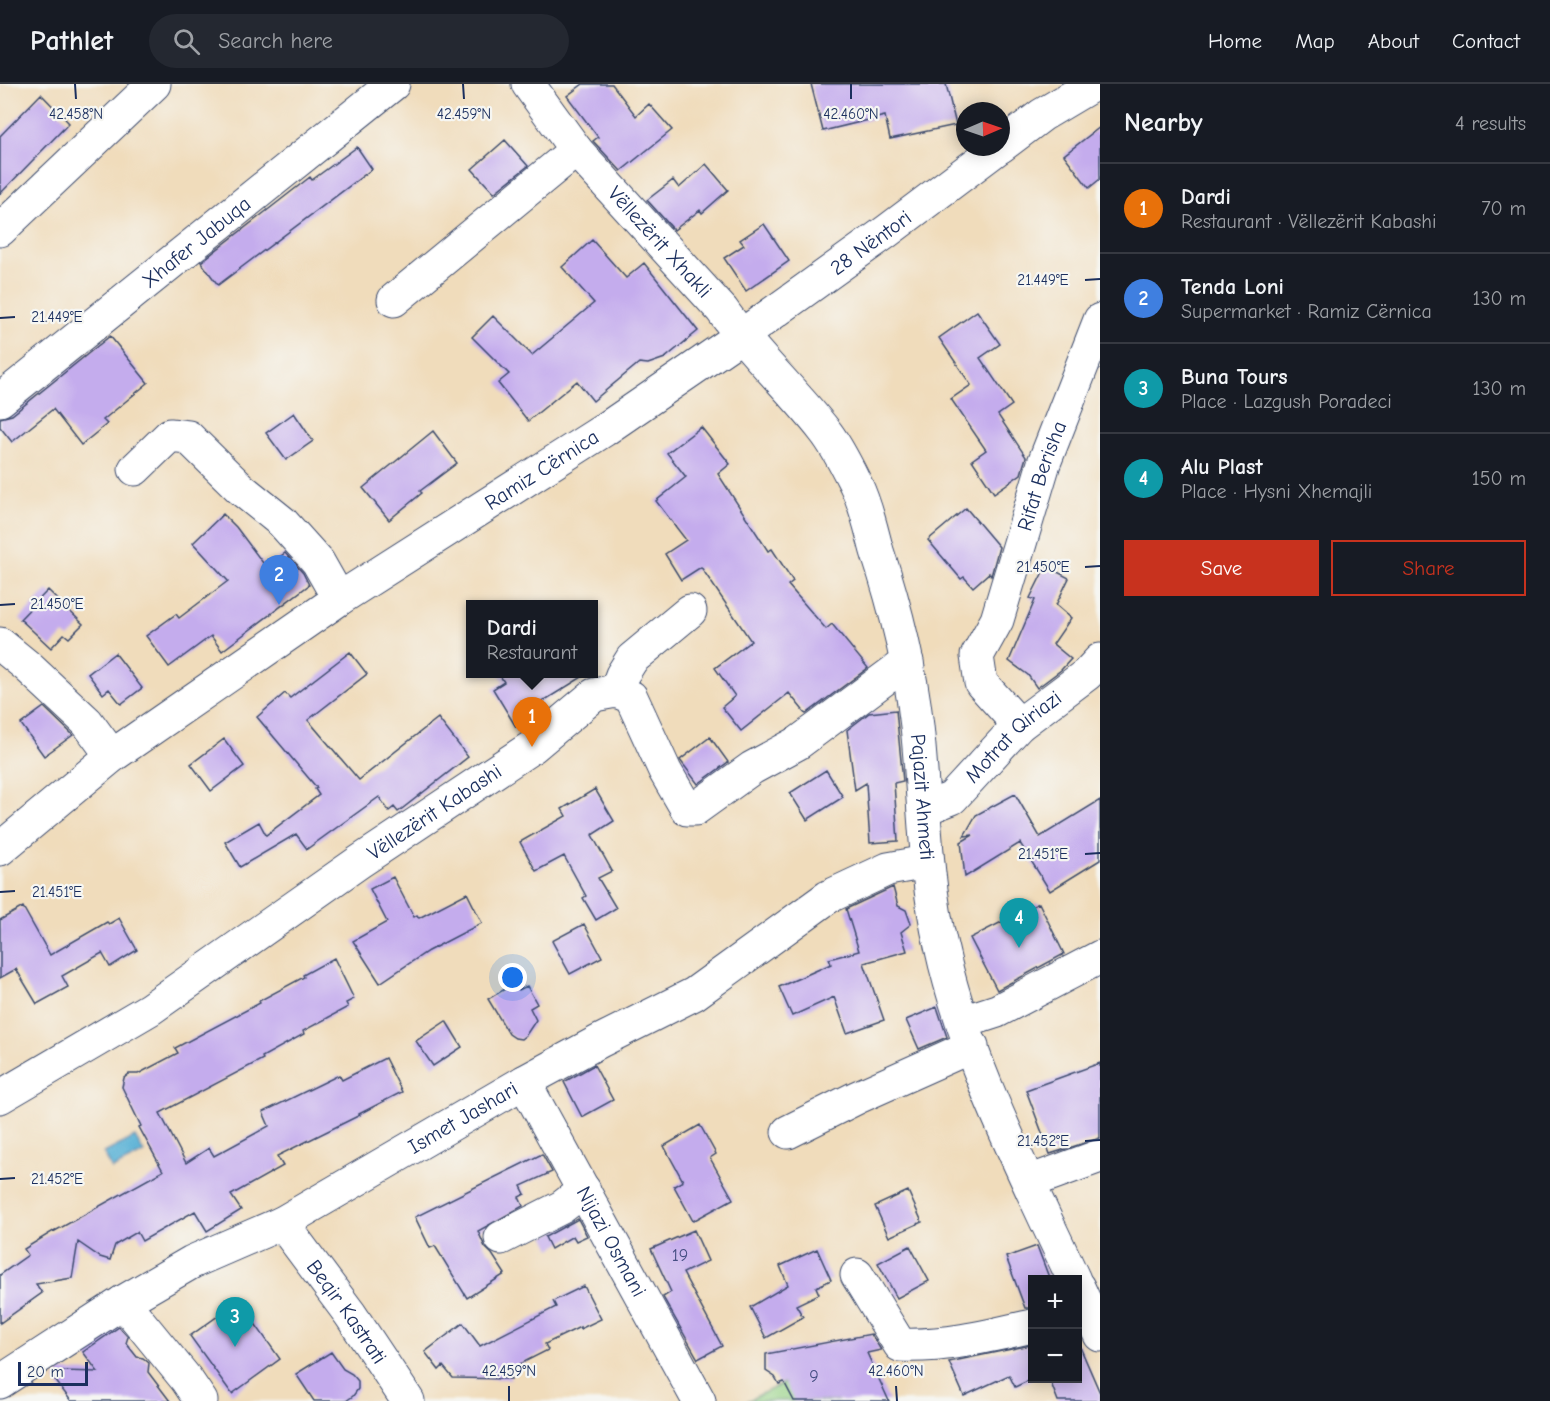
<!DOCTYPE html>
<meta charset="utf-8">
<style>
body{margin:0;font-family:"Comic Neue",sans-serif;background:#242831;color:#f1f3f6}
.controls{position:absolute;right:18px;bottom:18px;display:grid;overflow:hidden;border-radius:0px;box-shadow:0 3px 15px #0003}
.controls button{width:54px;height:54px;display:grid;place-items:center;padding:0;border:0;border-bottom:2px solid #363941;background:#171b24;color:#f1f3f6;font:30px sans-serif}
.compass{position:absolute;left:956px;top:18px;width:54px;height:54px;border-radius:50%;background:#171b24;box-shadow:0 3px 15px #0003;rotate:88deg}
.scale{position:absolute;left:18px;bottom:15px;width:70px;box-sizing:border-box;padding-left:6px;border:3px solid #1b2f5e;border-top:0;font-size:16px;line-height:21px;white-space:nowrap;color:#1b2f5e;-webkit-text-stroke:4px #f6f6f2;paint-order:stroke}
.you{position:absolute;left:513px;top:894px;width:21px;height:21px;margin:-15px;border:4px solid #fff;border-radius:50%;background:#1a73e8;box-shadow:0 0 0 9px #1a73e833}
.badge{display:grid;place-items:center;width:39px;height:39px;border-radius:50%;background:#c8321e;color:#fff;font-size:20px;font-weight:700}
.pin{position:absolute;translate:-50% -50px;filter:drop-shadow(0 2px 3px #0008)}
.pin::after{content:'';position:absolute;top:32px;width:21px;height:18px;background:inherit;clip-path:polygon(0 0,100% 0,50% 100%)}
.popup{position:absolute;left:466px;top:516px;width:132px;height:78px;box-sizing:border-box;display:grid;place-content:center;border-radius:0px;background:#171b24;filter:drop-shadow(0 2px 4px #0005);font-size:20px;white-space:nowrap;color:#9ea1a6}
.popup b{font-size:22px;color:#f1f3f6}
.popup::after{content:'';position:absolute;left:50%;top:100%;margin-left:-12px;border:12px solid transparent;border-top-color:#171b24}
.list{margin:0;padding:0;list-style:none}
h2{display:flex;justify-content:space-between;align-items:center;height:78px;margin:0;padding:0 24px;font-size:26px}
h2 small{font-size:20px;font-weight:400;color:#9ea1a6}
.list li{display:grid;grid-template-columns:39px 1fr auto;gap:18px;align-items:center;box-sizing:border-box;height:90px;padding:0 24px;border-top:2px solid #363941}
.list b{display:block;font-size:22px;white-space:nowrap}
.list p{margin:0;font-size:20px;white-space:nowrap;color:#9ea1a6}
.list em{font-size:20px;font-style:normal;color:#9ea1a6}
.actions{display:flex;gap:12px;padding:18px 24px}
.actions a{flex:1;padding:14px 0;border:2px solid #c8321e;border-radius:0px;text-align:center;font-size:21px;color:#c8321e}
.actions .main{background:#c8321e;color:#fff}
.icon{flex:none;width:33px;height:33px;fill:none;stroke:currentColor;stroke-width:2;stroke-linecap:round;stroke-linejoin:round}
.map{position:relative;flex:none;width:1100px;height:1317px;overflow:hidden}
header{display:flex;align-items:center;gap:36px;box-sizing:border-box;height:84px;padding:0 30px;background:#171b24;border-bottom:2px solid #363941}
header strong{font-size:28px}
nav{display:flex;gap:33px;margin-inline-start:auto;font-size:21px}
.search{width:420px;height:54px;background:#242831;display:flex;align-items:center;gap:15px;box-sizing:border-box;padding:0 21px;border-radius:33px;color:#9ea1a6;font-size:22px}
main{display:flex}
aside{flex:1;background:#171b24}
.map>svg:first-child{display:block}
.green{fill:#98d387;stroke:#5a8172;stroke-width:1.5}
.water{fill:#58b1d5;stroke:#3a709a;stroke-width:1.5}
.building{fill:#c4aced}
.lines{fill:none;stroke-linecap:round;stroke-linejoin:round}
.minor-casing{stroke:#3b496c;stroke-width:35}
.minor{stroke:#fff;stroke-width:33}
.ticks{fill:none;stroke:#1b2f5e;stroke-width:2}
.labels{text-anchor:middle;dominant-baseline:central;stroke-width:4.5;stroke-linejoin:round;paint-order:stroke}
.number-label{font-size:18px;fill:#454e82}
.street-label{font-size:21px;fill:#1b2f5e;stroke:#f6f6f2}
.ticks-label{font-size:15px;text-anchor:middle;fill:#1b2f5e;stroke:#f6f6f2;stroke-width:4.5;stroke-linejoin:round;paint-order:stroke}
</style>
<header>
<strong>Pathlet</strong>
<div class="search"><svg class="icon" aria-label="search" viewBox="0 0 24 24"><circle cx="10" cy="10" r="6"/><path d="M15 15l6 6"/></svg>Search here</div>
<nav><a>Home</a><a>Map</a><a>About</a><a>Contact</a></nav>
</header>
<main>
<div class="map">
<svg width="1100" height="1317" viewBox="0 0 1100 1317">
<rect width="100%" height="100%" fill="#f6f6f2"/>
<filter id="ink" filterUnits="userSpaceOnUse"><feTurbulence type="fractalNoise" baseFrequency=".0167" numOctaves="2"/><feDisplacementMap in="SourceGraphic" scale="12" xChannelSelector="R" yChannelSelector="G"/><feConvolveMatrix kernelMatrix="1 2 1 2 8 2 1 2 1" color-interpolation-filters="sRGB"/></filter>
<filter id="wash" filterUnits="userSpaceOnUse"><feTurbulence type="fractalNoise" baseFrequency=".008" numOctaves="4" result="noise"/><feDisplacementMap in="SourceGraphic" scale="24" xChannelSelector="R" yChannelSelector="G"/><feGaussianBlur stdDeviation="1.35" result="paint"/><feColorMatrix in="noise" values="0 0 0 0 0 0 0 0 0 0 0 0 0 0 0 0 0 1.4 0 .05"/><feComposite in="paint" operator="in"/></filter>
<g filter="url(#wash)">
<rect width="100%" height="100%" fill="#f0dcbb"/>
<path class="green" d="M823,1280L837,1317H747Z"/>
<path class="water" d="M135,1053L144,1069L112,1085L104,1069Z"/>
<g id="blocks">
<path class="building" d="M583,0H612L636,32L649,20L672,46L621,87L593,57L598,53L567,12Z
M811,0H946L956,41L890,55L885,32L823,47Z
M41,10L69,39L0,110V52Z
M1100,43V95L1089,104L1064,71Z
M505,56L528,82L494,109L472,85Z
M357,63L372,85L218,201L201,178L310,93L312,96Z
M706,80L728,106L702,129L700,126L674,146L647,116L673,96L679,104Z
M764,140L789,177L746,207L724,174L744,161L740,156Z
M592,156L626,194L644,179L698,247L665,274L648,280L639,279L593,317L577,297L528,337L498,299L509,290L472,253L493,232L532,271L594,219L562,183Z
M977,227L1000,260L980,274L1012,321L998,331L1026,373L1021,390L994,409L972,376L986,366L951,315L971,301L939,254Z
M110,252L148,299L103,336L107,340L81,361L53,325L12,358L0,343V334L12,331Z
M294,329L313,357L286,376L266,349Z
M701,343L730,380L718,390L768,467L772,465L793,497L788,501L826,545L832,540L868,584L806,630L789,609L741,647L722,623L735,612L715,584L751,557L701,483L681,496L665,470L686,456L656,417L686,393L667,369Z
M433,347L457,379L420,407L422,409L389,436L363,404Z
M966,424L999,463L991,492L989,489L973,503L964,493L961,495L928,456Z
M223,430L236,443L266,483L285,469L303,489L309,501L222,567L211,552L169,583L146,552L176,530L179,534L228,497L193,459Z
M1046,482L1069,494L1056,521L1071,534L1053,560L1071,575L1061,586L1037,604L1028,591L1009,577L1035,516L1030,514Z
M48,506L83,540L69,554L64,550L51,564L20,535Z
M350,568L367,590L308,636L359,696L438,634L468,673L398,728L394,723L389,727L379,713L307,765L296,750L240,783L225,758L259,738L266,751L319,711L315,705L317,704L257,633L285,609L290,614Z
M115,569L142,604L121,620L109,605L103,610L88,590Z
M499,590H587L540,619L544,625L516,643L493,605L504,598Z
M44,623L73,651L44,672L21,640Z
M896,626L903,697L894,699L898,757L870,759L866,699L855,706L847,646L869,629Z
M710,653L728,678L698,700L680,676Z
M224,655L244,682L211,707L191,680Z
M826,686L843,713L807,736L790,709Z
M595,705L614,737L592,751L612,787L598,794L616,824L596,836L583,814L586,812L564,772L536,787L520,758L566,732L562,725Z
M1015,710L1040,753L1100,716V776L1050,807L1020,759L965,793L961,758L973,751L964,752L976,731Z
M393,793L414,833L417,831L419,834L467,809L482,839L428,867L380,899L353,857L387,838L370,805Z
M893,803L898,822L906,826L911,840L901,848L907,867L864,879L884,936L847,949L834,913L792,932L779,903L831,880L829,875L859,867L846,825Z
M1039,819L1064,870L997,906L970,854Z
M23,823L50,871L107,838L109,840L119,834L137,866L110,883L102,869L62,892L68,903L37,920L16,885L0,894V836Z
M584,840L602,873L570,890L552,857Z
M334,874L354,915L346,919L348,923L303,947L304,950L262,973L263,975L160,1029L186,1079L209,1064L214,1072L269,1042L263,1028L339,991L342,996L385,974L402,1008L359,1030L360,1031L277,1072L283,1082L231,1111L241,1126L207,1147L195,1127L142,1157L137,1148L115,1161L110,1176L100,1173L78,1158L72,1194L36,1200L42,1209L0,1239V1191L28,1171L24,1165L55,1146V1147L163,1087L139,1043L141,1042L122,1003L124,994L129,990H138L178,969L175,964L260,919L259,917L304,893L303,891Z
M515,899L519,906L527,902L537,920L530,924L536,936L526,951L521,955L515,954L509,950L488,915Z
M937,923L947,953L919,965L906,936Z
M446,937L462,963L433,982L416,957Z
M1100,979V1054L1050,1070L1026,1006Z
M594,981L613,1016L582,1033L564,998Z
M700,1041L716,1070L710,1074L733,1115L693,1137L674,1102L683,1097L664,1062Z
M542,1070L552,1088L521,1102L525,1110L519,1113L523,1122L478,1147L485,1163L492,1170L505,1190L467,1214L435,1162L430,1164L415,1133Z
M908,1107L922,1138L889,1153L875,1122Z
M578,1135L587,1152L576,1157L573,1152L551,1165L545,1153Z
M694,1146L708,1177L683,1189L722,1262L698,1275L663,1213L671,1208L651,1165Z
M910,1162L929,1197L897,1214L878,1179Z
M1037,1162L1050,1196H1032V1224H1025L1006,1173Z
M817,1165L831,1196L816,1203L819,1210L796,1221L803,1233L766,1254L750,1223L788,1201L780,1182Z
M584,1202L601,1235L580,1245V1243L545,1260L548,1266L506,1287L511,1295L453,1294L443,1282L439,1286L425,1268L463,1239L480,1262L556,1223L553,1217Z
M239,1217L280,1275L232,1310L190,1252Z
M119,1243L128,1253L126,1259L137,1273L143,1274L149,1279L148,1288L170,1317H71L55,1296L61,1287L98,1288L83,1268Z
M871,1250L881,1266L867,1269L889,1317H794L784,1298L779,1300L775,1293L766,1287V1270Z
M1077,1256L1100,1309V1317H1058L1049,1294H1077Z
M1031,1261L1032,1295L1015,1303L1009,1291L964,1312L949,1278Z
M331,1268L343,1285L352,1290L358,1297V1305L353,1312L346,1317H314L296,1290Z"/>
</g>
</g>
<g filter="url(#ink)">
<use href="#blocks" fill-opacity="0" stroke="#3b496c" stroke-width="1.5"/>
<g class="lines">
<g class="minor-casing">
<g id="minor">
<path id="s1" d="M528,0L576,66L722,226C752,269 792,305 824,346C837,362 847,383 856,401C866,421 871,445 877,467C896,524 910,582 917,642C925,715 924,790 941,862C966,977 1025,1090 1074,1196"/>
<path d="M1001,62L1042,31L1094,0"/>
<path d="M0,146L154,0"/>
<path d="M394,216L576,66"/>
<path id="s2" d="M0,316L393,0"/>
<path d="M135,385L170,351L188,353L241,405L282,438L318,478L339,515"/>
<path d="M0,560L27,582L87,638L112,672"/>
<path d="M616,607L622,591L632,575L690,527"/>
<path id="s3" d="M1019,641L981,599L977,572L997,536L1044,379L1100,236"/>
<path id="s4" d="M924,725L952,714L1019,641L1087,590L1100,576"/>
<path id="s5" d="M0,765L112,672L339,515L604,346L741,252L886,148L999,63"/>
<path d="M963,938L997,927L1100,873"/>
<path id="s6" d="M524,998L699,1317"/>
<path id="s7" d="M0,1013L150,925L359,778L532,663L594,611L616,607L631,613L665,687L687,725H695L752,684L798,659L907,578"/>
<path d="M788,1048L858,1013L972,962"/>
<path d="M1029,1098L1100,1072"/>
<path id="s8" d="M282,1139L350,1230L408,1317"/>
<path d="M501,1154L562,1123L584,1106"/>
<path d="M857,1191L900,1261C945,1263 989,1252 1032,1242"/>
<path d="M1078,1203L1100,1251"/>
<path d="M123,1218L186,1295L201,1317"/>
<path id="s9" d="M0,1298L123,1218L192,1178L282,1139L524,998L600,957L694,910L828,813L888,785L927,778"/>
</g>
</g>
<use href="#minor" class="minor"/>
</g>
</g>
<path class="ticks" d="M75,0L76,15M463,0L464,15M851,0V15M1085,196L1100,195M0,234L15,233M1085,483L1100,482M0,521L15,520M1085,770L1100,769M0,808L15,807M1085,1057L1100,1056M0,1095L15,1094M509,1302V1317M896,1302L897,1317"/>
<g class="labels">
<g class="number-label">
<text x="680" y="1171">19</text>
<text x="814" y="1292">9</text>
</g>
<g class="street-label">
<text stroke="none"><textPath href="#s2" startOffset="252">Xhafer Jabuqa</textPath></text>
<text stroke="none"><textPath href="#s1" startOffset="206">Vëllezërit Xhakli</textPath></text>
<text stroke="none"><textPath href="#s5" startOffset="1062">28 Nëntori</textPath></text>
<text stroke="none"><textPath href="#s5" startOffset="662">Ramiz Cërnica</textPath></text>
<text stroke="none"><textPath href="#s3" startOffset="276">Rifat Berisha</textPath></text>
<text stroke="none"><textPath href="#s4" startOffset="117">Motrat Qiriazi</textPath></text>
<text stroke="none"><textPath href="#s1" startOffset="840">Pajazit Ahmeti</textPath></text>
<text stroke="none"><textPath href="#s7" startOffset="520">Vëllezërit Kabashi</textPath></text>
<text stroke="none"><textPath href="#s9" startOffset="534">Ismet Jashari</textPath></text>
<text stroke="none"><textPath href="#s6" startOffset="182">Nijazi Osmani</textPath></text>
<text stroke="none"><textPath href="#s8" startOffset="110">Beqir Kastrati</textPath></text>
</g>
</g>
<g class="ticks-label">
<text x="76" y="35">42.458°N</text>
<text x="464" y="35">42.459°N</text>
<text x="851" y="35">42.460°N</text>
<text x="1043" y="201">21.449°E</text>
<text x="57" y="238">21.449°E</text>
<text x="1043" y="488">21.450°E</text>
<text x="57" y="525">21.450°E</text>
<text x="1043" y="775">21.451°E</text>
<text x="57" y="813">21.451°E</text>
<text x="1043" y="1062">21.452°E</text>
<text x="57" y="1100">21.452°E</text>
<text x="509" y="1292">42.459°N</text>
<text x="896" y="1292">42.460°N</text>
</g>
</svg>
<div class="controls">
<button>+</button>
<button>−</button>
</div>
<svg class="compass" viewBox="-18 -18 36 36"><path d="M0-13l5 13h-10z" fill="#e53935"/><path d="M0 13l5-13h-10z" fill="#9ea1a6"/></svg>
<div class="scale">20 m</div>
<div class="you"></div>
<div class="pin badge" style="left:532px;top:663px;background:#e8710a">1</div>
<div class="popup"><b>Dardi</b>Restaurant</div>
<div class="pin badge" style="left:279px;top:521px;background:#3f7fe0">2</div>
<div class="pin badge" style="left:235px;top:1263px;background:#0f9aa8">3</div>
<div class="pin badge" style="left:1019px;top:864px;background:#0f9aa8">4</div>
</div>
<aside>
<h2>Nearby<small>4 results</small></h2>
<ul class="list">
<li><span class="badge" style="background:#e8710a">1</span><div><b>Dardi</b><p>Restaurant · Vëllezërit Kabashi</p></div><em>70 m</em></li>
<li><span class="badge" style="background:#3f7fe0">2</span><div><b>Tenda Loni</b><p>Supermarket · Ramiz Cërnica</p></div><em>130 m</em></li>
<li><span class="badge" style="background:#0f9aa8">3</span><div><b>Buna Tours</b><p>Place · Lazgush Poradeci</p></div><em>130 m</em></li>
<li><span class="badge" style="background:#0f9aa8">4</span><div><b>Alu Plast</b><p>Place · Hysni Xhemajli</p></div><em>150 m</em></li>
</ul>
<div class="actions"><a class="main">Save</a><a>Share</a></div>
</aside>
</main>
